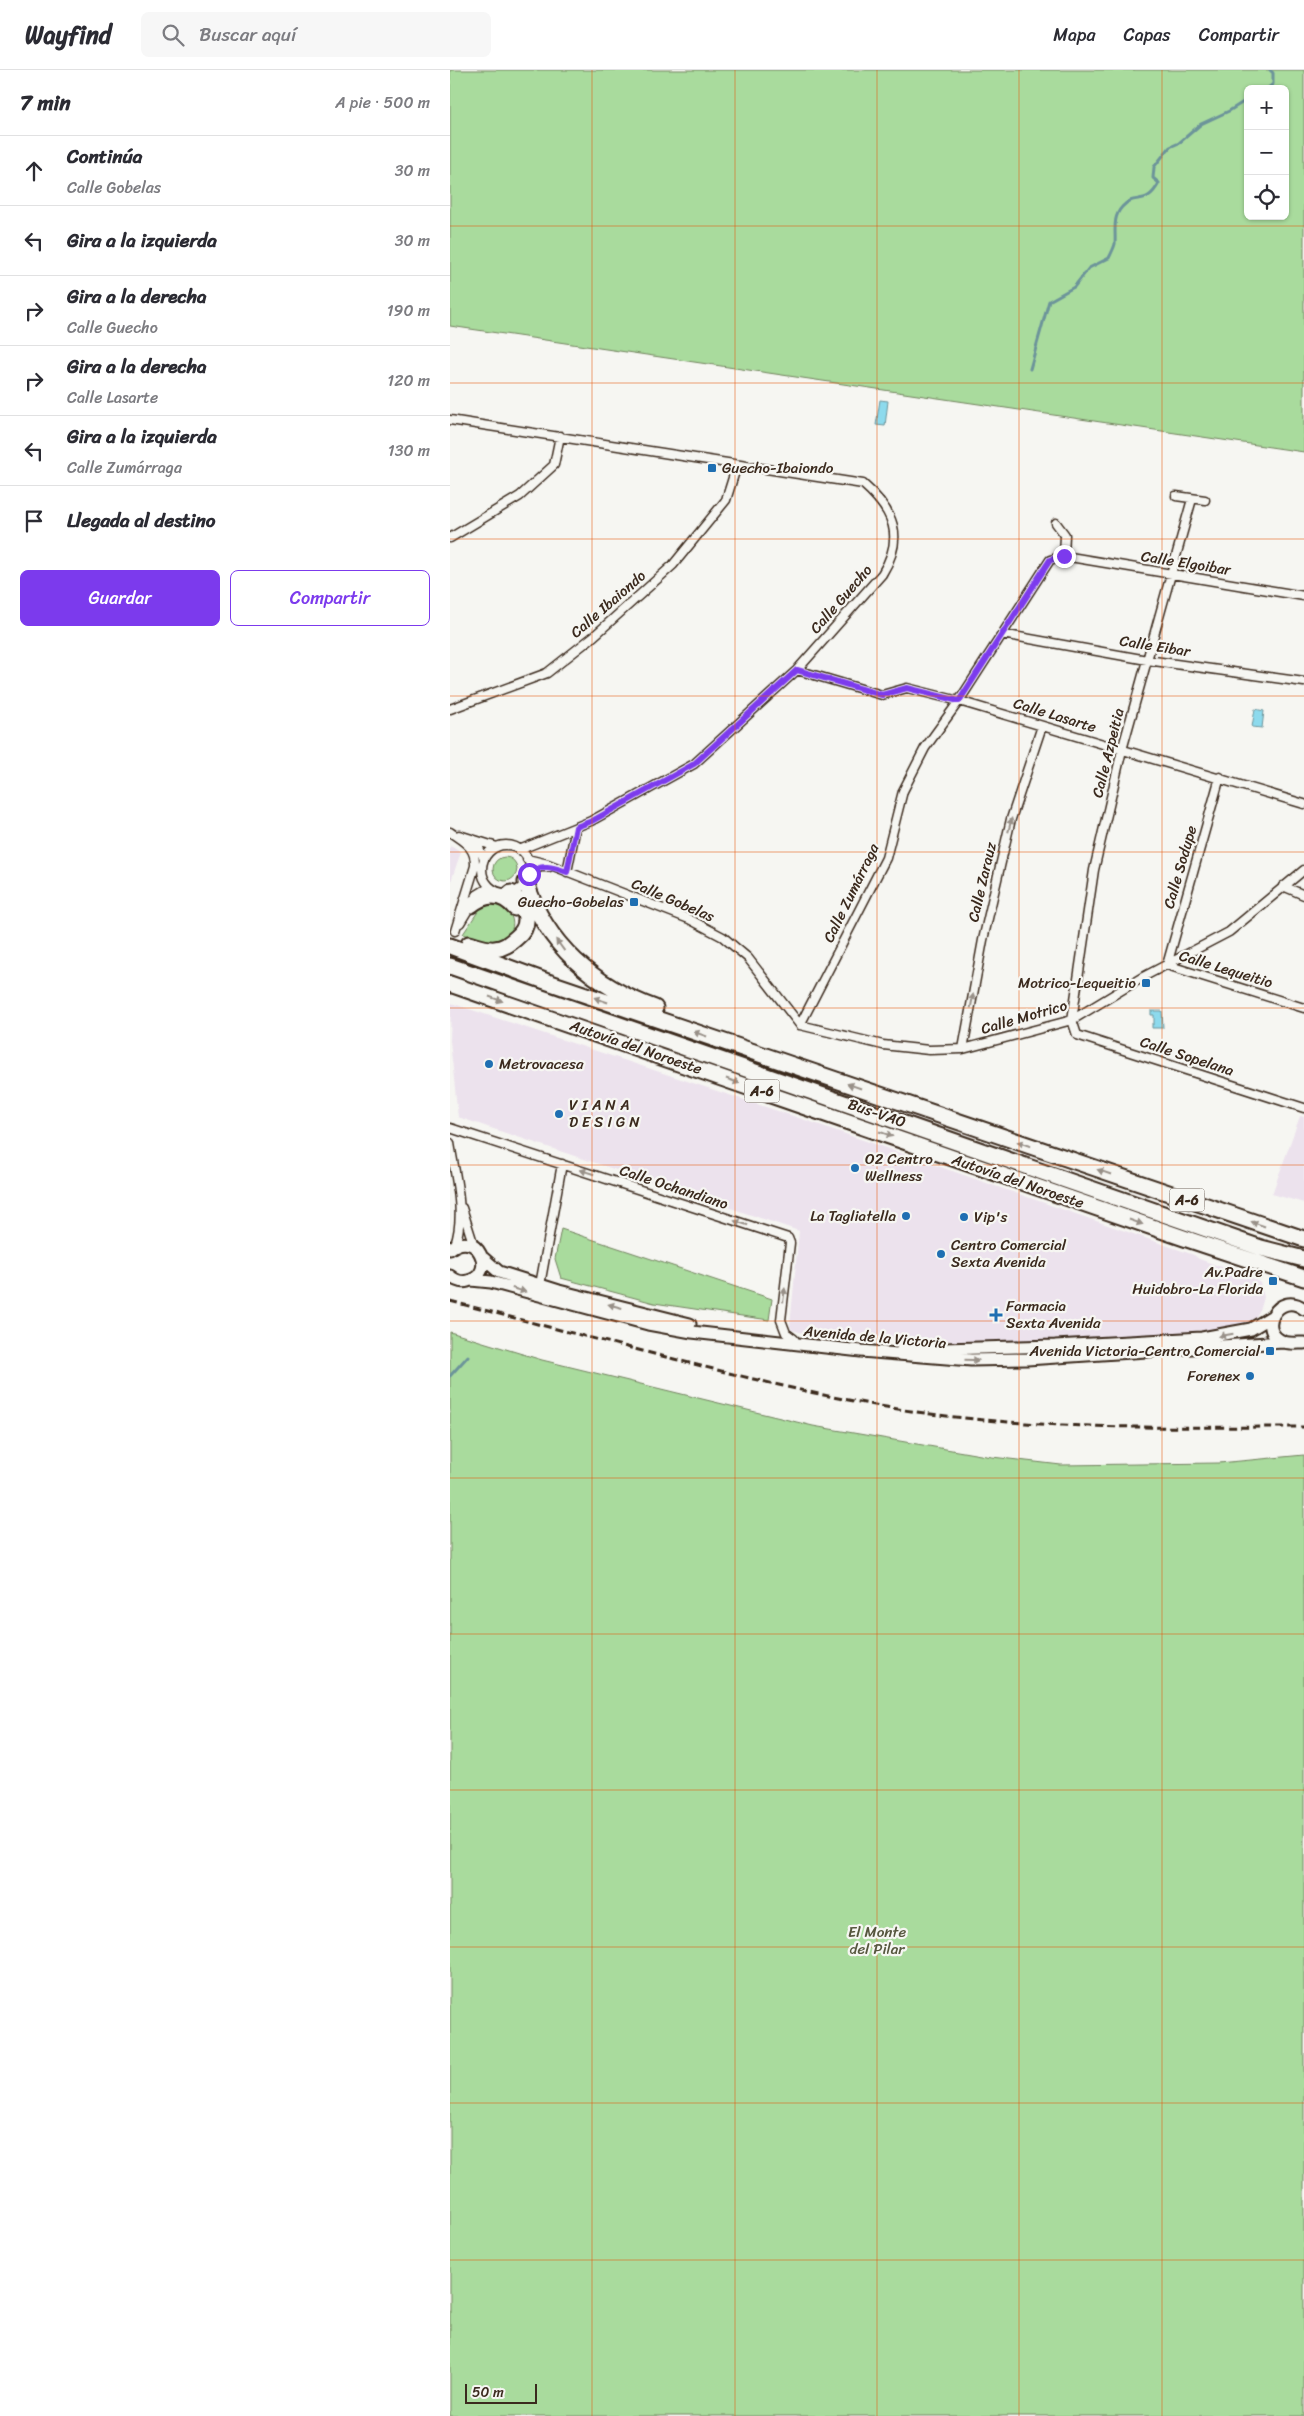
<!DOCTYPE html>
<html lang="es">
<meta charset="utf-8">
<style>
body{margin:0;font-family:Sriracha,sans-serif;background:#f7f7f7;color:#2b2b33}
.controls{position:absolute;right:15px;top:15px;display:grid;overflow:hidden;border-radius:8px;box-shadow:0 1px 4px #0004}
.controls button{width:45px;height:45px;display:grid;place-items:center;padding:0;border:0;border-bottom:1px solid #e1e1e2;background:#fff;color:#2b2b33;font:25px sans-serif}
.scale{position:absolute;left:15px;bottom:12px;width:72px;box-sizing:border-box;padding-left:5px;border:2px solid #3b2a1e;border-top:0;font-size:14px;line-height:18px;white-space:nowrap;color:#3b2a1e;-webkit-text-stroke:4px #f6f6f2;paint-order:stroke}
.stop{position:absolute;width:15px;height:15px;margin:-11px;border:4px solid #7c3aed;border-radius:50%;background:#fff}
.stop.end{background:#7c3aed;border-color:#fff;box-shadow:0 1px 5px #0008}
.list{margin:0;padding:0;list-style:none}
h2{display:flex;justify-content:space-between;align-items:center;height:65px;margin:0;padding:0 20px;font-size:21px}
h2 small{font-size:16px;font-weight:400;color:#7c7c81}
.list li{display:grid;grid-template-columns:32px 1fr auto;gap:15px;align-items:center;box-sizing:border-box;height:70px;padding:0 20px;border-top:1px solid #e1e1e2}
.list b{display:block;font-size:19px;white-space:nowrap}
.list p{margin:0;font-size:16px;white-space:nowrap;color:#7c7c81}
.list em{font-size:16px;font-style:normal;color:#7c7c81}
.actions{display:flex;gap:10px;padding:15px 20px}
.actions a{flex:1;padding:11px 0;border:1px solid #7c3aed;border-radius:8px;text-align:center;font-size:18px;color:#7c3aed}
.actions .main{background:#7c3aed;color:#fff}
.icon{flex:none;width:28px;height:28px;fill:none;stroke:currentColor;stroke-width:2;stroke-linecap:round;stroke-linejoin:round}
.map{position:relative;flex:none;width:854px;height:2346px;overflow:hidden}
header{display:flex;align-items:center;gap:30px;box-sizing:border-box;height:70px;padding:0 25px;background:#fff;border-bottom:1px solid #e1e1e2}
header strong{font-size:24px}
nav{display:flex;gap:28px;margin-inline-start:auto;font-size:18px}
.search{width:350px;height:45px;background:#f7f7f7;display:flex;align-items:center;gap:12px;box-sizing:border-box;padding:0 18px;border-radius:8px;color:#7c7c81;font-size:19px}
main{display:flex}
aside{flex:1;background:#fff}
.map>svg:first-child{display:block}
.built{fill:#ece2ed}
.green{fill:#a9db9d;stroke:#72825e;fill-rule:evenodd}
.water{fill:#8ddaed;stroke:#6c949a}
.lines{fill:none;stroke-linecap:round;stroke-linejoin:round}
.stream{stroke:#6c949a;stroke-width:3}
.street-casing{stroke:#3b2a1e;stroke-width:11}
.secondary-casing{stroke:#3b2a1e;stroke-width:15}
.highway-casing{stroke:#3b2a1e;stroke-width:19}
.street{stroke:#f6f6f2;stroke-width:8}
.secondary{stroke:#f6f6f2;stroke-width:11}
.highway{stroke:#f6f6f2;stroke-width:15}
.rail{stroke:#3b2a1e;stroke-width:3;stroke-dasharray:8 4;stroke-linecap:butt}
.oneway{fill:#989088}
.route{stroke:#7c3aed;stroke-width:6}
.grid{fill:none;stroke:#e8590c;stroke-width:1;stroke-opacity:0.55}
.poi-dot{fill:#1f6fb2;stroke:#f6f6f2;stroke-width:2}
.labels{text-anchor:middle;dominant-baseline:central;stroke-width:4.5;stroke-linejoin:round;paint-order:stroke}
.shield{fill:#f6f6f2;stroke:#73675e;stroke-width:1}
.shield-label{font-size:14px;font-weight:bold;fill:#3b2a1e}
.poi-label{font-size:15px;fill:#3b2a1e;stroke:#f6f6f2;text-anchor:start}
.street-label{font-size:15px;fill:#3b2a1e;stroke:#f6f6f2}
.park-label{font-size:15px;fill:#56563e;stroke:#f6f6f2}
</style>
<header>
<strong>Wayfind</strong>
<div class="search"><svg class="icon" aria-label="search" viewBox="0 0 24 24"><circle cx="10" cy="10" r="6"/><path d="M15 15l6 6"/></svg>Buscar aquí</div>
<nav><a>Mapa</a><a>Capas</a><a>Compartir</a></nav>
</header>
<main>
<aside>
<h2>7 min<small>A pie · 500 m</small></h2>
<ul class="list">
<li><svg class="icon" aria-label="ahead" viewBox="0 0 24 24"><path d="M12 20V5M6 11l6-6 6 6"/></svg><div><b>Continúa</b><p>Calle Gobelas</p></div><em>30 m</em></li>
<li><svg class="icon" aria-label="left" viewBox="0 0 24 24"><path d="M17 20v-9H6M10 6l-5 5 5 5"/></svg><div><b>Gira a la izquierda</b></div><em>30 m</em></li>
<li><svg class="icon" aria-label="right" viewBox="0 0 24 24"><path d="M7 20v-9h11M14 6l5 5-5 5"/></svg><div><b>Gira a la derecha</b><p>Calle Guecho</p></div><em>190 m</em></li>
<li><svg class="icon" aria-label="right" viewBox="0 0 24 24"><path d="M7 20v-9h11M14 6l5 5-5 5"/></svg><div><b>Gira a la derecha</b><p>Calle Lasarte</p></div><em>120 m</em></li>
<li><svg class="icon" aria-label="left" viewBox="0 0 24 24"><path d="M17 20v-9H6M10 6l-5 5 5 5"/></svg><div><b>Gira a la izquierda</b><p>Calle Zumárraga</p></div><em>130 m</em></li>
<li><svg class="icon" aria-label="arrive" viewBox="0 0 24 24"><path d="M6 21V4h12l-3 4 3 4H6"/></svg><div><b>Llegada al destino</b></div></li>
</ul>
<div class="actions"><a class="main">Guardar</a><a>Compartir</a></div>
</aside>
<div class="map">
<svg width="854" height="2346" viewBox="0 0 854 2346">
<rect width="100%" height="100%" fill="#f6f6f2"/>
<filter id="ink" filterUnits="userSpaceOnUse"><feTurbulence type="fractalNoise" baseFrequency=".02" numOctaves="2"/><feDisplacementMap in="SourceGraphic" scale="10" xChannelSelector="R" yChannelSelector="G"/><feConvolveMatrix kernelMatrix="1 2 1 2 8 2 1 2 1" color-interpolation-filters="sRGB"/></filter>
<g filter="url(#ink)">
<path class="built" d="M0,776L11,782L0,814Z
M1,933L361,1052L744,1185L749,1189L803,1208L810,1213L814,1227L811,1238L805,1248L798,1252L775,1258L703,1265L522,1272L449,1269L380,1262L353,1263L342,1260L340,1256L349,1161L8,1047L0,971Z
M850,1046L854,1047V1133L822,1124Z"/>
<path class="green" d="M0,0H854V382L0,256ZM798,19H835V146H798Z
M43 799a12 12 0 1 1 24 0a12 12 0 1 1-24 0Z
M44,833C68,837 70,870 44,872C33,873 23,868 13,864L31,837Z
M111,1159L322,1229L319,1250L204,1233L111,1208L105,1189Z
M0,1262L92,1290L363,1356L542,1387L611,1395L769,1393L854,1385V2346H0Z"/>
<path class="water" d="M430,330L438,331L435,356L426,355Z
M805,639L814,641L812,658L802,657Z
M701,941H712L713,958H702V954H704V945H701Z"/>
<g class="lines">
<path class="stream" d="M817,19L823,14V3L820,0
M580,299L599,231L624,217L639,198L659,188C661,184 664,178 665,174C666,161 662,148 672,137C685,122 696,138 709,113L703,108L704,97L720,77L729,73L751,54L779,41L798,29
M0,1306L18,1286"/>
<g class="street-casing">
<path id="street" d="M0,350L413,414C444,441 455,467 432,504L347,600L244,694L141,751L69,780
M726,426L755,430
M742,429L672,680L644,800L622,950L627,965L854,1038
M606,453L615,465L614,486
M0,468L70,426L104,395L110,366
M552,564L697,590L854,612
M347,600L432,625L457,618L509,631L854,734
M0,639L97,603L144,566L223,495L276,430L287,395
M770,707L717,895L854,938
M0,762C14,772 26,777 25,796L5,861
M9,765L47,777
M19,770L29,778L34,789
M32 799a24 24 0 1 1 48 0a24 24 0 1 1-48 0Z
M77,789L98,794L239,849L273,867L298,888L350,955
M117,802L126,757
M79,804L90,797H99
M833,816L854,825
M10,853L27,825L40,817
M350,955L436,788L453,721L475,678L509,631L600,490L614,486L854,526
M350,955L433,975L479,980L513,979L622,950L693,907L779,862L854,800
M513,979L533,870L561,749L592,656
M0,1058L338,1168L340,1173L331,1250L336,1263L344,1269
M0,1073C5,1106 16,1143 5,1175
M12,1138L24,1176
M90,1215L112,1094"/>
</g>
<g class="secondary-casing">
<path id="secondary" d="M0,1179C27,1157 48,1204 18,1211C11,1213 6,1211 0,1206
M33,1188L49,1202L109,1221L240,1254
M21,1210L41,1212L198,1254L242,1262L411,1281L521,1290L577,1289L833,1272
M854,1239C829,1219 805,1262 834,1272C840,1274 848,1273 854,1273
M452,1277L493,1279L605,1276L752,1268L801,1259L821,1247"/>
</g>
<g class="highway-casing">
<path id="highway" d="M76,812C95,875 146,917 205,938
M21,835C36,823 52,822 65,838
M19,874C27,876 36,880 45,879C54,878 59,874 66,868C84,854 75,836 61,823
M0,876L95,911L854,1169
M0,896L811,1178L854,1189
M0,914L734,1168L854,1208"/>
</g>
<use href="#street" class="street"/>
<use href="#secondary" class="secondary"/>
<use href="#highway" class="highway"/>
<path class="rail" d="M0,1231C75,1251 149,1270 224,1289C317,1313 410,1336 505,1347C621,1360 738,1357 854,1357"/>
</g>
<defs><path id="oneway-solid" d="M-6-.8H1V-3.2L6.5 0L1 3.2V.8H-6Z" transform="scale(1.25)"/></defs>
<g class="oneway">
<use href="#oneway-solid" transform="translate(560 755) rotate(-76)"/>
<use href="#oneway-solid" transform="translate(110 875) rotate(-126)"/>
<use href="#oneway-solid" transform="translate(46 929) rotate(19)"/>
<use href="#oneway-solid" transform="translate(151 930) rotate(-161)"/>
<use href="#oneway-solid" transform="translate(522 931) rotate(-80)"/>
<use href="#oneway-solid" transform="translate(250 964) rotate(-161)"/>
<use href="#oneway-solid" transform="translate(283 1011) rotate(19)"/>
<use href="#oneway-solid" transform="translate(404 1016) rotate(-161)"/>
<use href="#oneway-solid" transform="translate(436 1064) rotate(19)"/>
<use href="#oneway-solid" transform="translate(574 1074) rotate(-161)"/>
<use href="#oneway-solid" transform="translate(137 1102) rotate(-162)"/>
<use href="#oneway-solid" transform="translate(654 1102) rotate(-161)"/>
<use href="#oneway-solid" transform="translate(686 1152) rotate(19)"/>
<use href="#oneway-solid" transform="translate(291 1153) rotate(-162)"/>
<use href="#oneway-solid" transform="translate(808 1154) rotate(-161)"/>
<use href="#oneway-solid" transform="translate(69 1220) rotate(16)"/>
<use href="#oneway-solid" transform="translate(334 1225) rotate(-83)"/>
<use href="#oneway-solid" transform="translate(165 1236) rotate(-165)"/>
<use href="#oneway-solid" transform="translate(776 1265) rotate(170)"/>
<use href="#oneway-solid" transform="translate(522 1290) rotate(2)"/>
</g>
</g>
<g class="lines" filter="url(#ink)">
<path class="route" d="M79,804C91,793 103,797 117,802L126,757L142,751L244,694L347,600L432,625L457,618L509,631L600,490L614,486"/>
</g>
<path class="grid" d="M142,0V2346M285,0V2346M427,0V2346M569,0V2346M712,0V2346M0,156H854M0,313H854M0,469H854M0,626H854M0,782H854M0,938H854M0,1095H854M0,1251H854M0,1408H854M0,1564H854M0,1720H854M0,1877H854M0,2033H854M0,2190H854"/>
<g class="poi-dot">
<rect x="257" y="393" width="10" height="10" rx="2.5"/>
<rect x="179" y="827" width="10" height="10" rx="2.5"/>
<rect x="691" y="908" width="10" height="10" rx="2.5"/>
<circle cx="39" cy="994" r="5"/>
<circle cx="109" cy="1044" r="5"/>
<circle cx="405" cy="1098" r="5"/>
<circle cx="456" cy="1146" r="5"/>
<circle cx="514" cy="1147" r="5"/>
<circle cx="491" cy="1184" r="5"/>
<rect x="818" y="1206" width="10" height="10" rx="2.5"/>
<path d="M543.5 1237.5h5v5h5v5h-5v5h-5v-5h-5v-5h5z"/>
<rect x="815" y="1276" width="10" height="10" rx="2.5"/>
<circle cx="800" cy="1306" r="5"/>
</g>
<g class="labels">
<g class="shield">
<rect x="294.5" y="1009.5" width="35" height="23" rx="4"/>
<rect x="719.5" y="1118.5" width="35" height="23" rx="4"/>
</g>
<g class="shield-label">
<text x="312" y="1021">A-6</text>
<text x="737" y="1130">A-6</text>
</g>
<g class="poi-label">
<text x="272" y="398">Guecho-Ibaiondo</text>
<text x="174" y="832" text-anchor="end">Guecho-Gobelas</text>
<text x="686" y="913" text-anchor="end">Motrico-Lequeitio</text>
<text x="49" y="994">Metrovacesa</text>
<text x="119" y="1035">V I A N A<tspan x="119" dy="17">D E S I G N</tspan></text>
<text x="415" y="1089">O2 Centro<tspan x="415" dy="17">Wellness</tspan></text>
<text x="446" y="1146" text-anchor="end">La Tagliatella</text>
<text x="524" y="1147">Vip's</text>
<text x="501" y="1175">Centro Comercial<tspan x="501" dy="17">Sexta Avenida</tspan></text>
<text x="813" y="1202" text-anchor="end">Av.Padre<tspan x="813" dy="17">Huidobro-La Florida</tspan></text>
<text x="556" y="1236">Farmacia<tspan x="556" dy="17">Sexta Avenida</tspan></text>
<text x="810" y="1281" text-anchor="end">Avenida Victoria-Centro Comercial</text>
<text x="790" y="1306" text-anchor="end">Forenex</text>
</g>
<g class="street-label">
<text transform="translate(736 493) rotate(9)">Calle Elgoibar</text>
<text transform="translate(391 529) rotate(-49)">Calle Guecho</text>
<text transform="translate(158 534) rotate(-41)">Calle Ibaiondo</text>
<text transform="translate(705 576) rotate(9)">Calle Eibar</text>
<text transform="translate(605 645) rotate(17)">Calle Lasarte</text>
<text transform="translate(658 683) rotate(-76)">Calle Azpeitia</text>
<text transform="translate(730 797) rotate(-74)">Calle Sodupe</text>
<text transform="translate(532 812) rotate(-77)">Calle Zarauz</text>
<text transform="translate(401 823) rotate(-64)">Calle Zumárraga</text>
<text transform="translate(223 830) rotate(23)">Calle Gobelas</text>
<text transform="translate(776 899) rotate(17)">Calle Lequeitio</text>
<text transform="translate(574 947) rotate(-16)">Calle Motrico</text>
<text transform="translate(186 977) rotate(19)">Autovía del Noroeste</text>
<text transform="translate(737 986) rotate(18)">Calle Sopelana</text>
<text transform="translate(427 1043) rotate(19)">Bus-VAO</text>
<text transform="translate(568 1111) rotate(19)">Autovía del Noroeste</text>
<text transform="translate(224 1117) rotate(18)">Calle Ochandiano</text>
<text transform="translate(425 1267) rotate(5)">Avenida de la Victoria</text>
</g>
<g class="park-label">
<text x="427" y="1862">El Monte<tspan x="427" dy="17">del Pilar</tspan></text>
</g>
</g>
</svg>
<div class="controls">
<button>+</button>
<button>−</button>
<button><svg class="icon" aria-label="locate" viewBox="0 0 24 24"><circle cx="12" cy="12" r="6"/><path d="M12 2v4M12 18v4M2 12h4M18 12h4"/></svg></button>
</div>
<div class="scale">50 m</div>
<div class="stop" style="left:79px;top:804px"></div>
<div class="stop end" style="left:614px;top:486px"></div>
</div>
</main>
